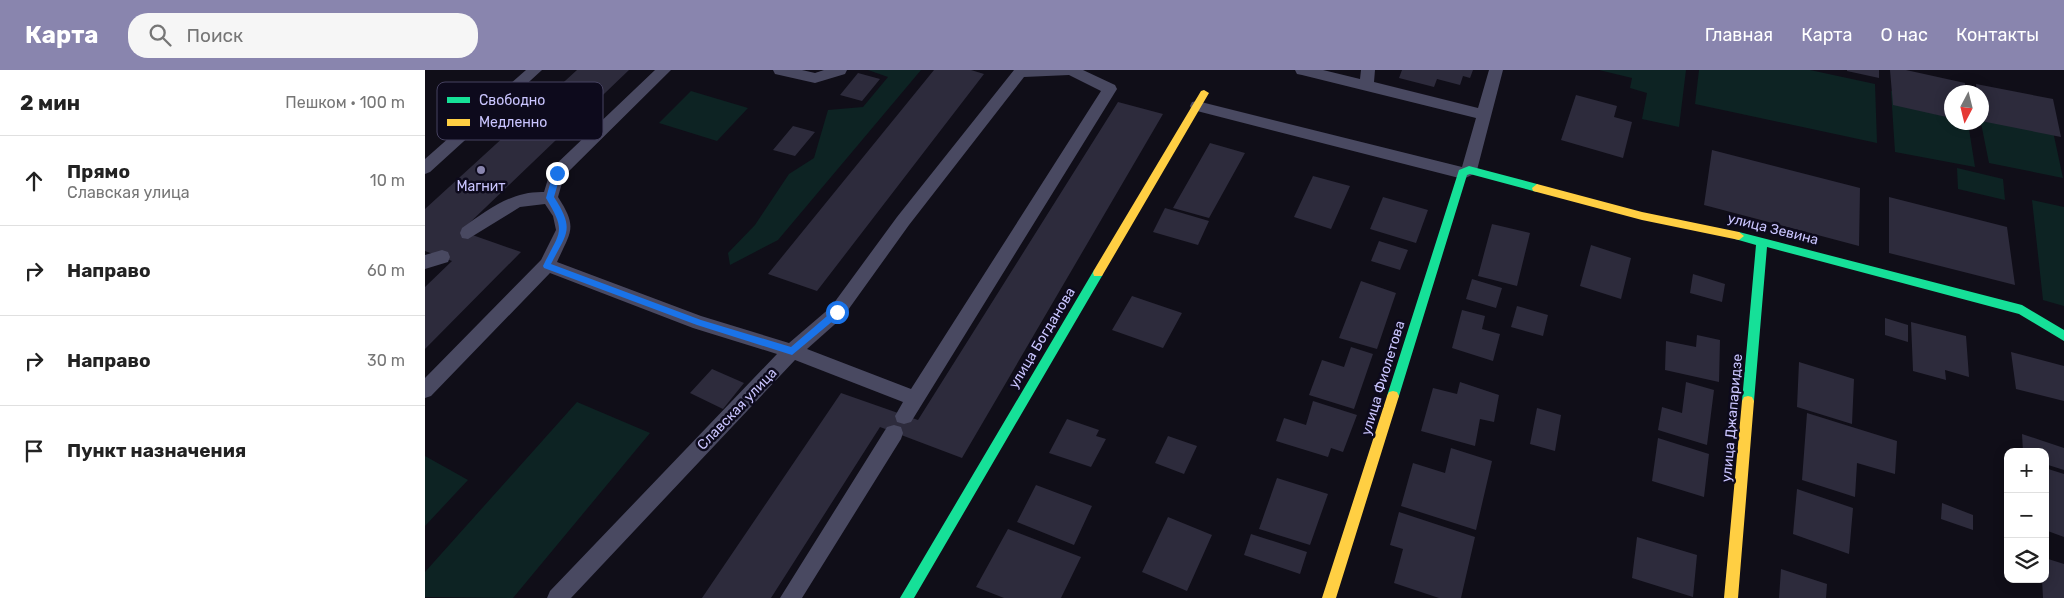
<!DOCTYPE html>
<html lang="ru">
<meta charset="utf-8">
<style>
body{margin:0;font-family:Rubik,sans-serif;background:#f6f6f6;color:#222}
.controls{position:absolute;right:15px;bottom:15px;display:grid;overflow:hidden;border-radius:10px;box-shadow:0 2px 12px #0003}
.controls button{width:45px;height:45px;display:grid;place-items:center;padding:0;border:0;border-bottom:1px solid #e0e0e0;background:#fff;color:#222;font:25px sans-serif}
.compass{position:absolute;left:1519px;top:15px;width:45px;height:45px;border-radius:50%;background:#fff;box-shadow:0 2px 12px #0003;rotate:187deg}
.stop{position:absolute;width:15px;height:15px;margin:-11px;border:4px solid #1a73e8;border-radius:50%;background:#fff}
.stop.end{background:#1a73e8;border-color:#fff;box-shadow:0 1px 5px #0008}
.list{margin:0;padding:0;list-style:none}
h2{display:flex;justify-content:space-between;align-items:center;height:65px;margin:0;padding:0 20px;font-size:21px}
h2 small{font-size:16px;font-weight:400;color:#767676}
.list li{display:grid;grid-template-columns:32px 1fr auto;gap:15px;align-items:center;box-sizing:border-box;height:90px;padding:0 20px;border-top:1px solid #e0e0e0}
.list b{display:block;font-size:19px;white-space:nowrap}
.list p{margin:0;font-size:16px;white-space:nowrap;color:#767676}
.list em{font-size:16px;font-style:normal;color:#767676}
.icon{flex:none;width:28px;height:28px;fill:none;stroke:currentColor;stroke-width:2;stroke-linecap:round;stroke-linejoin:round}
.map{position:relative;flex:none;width:1639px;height:528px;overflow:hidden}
header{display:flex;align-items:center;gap:30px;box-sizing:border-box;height:70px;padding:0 25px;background:#8985ae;color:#fff}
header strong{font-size:24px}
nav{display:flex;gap:28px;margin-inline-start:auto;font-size:18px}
.search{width:350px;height:45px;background:#f6f6f6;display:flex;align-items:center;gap:12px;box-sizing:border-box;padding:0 18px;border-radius:20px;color:#767676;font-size:19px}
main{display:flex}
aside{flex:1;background:#fff}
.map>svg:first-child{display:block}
.green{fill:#0d2323}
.building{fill:#2d2b3c}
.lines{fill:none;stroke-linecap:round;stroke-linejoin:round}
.lane{fill:#494961;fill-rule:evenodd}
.fast{fill:#16e098;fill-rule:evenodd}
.slow{fill:#ffcf43;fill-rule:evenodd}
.route{fill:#1a73e8}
.poi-dot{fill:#8985ae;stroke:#0d0a1c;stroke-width:2}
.labels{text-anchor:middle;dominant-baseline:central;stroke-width:5;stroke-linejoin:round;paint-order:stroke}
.poi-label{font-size:14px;fill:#cac5ff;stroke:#0d0a1c}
.street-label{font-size:14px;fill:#cac5ff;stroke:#0d0a1c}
.key{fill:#0d0a1c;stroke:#464260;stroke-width:1}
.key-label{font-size:14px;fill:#cac5ff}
</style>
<header>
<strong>Карта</strong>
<div class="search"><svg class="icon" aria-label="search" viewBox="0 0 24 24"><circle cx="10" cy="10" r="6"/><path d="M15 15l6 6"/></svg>Поиск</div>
<nav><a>Главная</a><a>Карта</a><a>О нас</a><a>Контакты</a></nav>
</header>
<main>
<aside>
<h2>2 мин<small>Пешком · 100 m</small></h2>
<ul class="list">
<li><svg class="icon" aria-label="ahead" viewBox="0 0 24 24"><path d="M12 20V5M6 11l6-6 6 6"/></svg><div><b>Прямо</b><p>Славская улица</p></div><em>10 m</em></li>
<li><svg class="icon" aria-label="right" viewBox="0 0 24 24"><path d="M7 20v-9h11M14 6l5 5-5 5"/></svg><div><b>Направо</b></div><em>60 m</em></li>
<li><svg class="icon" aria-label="right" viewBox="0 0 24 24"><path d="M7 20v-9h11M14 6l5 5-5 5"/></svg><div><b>Направо</b></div><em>30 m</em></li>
<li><svg class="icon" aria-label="arrive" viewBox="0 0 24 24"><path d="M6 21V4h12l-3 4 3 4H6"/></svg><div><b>Пункт назначения</b></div></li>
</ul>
</aside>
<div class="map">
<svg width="1639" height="528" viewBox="0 0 1639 528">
<rect width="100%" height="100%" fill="#100e18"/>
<path class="green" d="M443,0H496L353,170L305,195L303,183L330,155L364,104L389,88L403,40L438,37L463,7Z
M1174,0H1261L1254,57L1217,49L1222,23L1205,18L1207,8Z
M1274,0H1385L1450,14L1452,73L1270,34Z
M266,21L323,38L292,71L234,53Z
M1466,21L1526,34V52L1543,53L1550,97L1470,82Z
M1557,39L1626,52L1638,108L1564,93L1556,53Z
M1532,98L1578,109L1580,130L1533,119Z
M1607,130L1639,137V236L1618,230Z
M152,332L225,363L88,528L0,527V502Z
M0,386L43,410L0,456Z"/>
<path class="building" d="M152,0H204L36,161L96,182L0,279V217L27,191L0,181V139Z
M509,0H546L559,4L392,221L343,204Z
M977,0H1048L1045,8L1038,6L1035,15L1012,9L1009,17L974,8Z
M1422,0H1454V8L1422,1Z
M1465,0H1481L1540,13L1541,22H1526V48L1468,35Z
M433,3L455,9L437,31L415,25Z
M1551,14L1628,29L1636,67L1556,51V22H1552Z
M1151,25L1192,36L1189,47L1207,52L1198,88L1136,70Z
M693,32L738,44L537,388L455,357L346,528H277L416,323L493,350Z
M368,56L390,62L370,86L348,80Z
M785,73L820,83L784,148L748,138Z
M1287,80L1435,118L1434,176L1279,135Z
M888,106L925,116L906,159L869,147Z
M958,127L1003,140L991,173L945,159Z
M1464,127L1582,157L1590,215L1464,183Z
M740,138L784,151L773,175L728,162Z
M1067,154L1105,163L1092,216L1053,206Z
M954,171L983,180L975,200L946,191Z
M1166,175L1206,188L1196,229L1155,216Z
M1268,204L1300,214L1297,232L1265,223Z
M1047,209L1077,218L1071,238L1041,229Z
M936,211L971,223L952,279L914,268Z
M707,226L757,243L738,278L687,260Z
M1092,236L1123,245L1118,266L1086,257Z
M1037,240L1060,246L1057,259L1075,264L1068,291L1027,278Z
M1460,248L1483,255V272L1460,265Z
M1486,252L1541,266L1544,307L1520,300L1521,310L1488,301Z
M1272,265L1295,270L1294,312L1240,300L1241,271L1271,277Z
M926,277L948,284L929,339L884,325L897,290L919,297Z
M1586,282L1639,296V331L1591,319Z
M1374,292L1429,309L1427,354L1372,337Z
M287,299L319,313L298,339L265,323Z
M1035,312L1074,325L1069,352L1055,349L1050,376L996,361L1008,318L1032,324Z
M1261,312L1289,320L1282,375L1233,360L1237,337L1257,343Z
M888,331L932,345L918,382L906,378L903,387L851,371L859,348L881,355Z
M1112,338L1136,345L1130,381L1105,374Z
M1382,343L1472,371L1470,404L1432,393L1430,427L1377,410Z
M642,349L674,360L671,366L681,369L666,397L624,383Z
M1597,364L1639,378V400L1620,394V382H1598Z
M743,366L772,376L759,404L730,393Z
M1233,368L1284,384L1279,427L1227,411Z
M1026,378L1067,391L1051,460L976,436L988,393L1020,403Z
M1620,398L1639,404V467L1620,460Z
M852,408L903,424L885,475L834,459Z
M611,415L667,436L649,475L592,452Z
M1372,419L1428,438L1424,484L1368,464Z
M1517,433L1548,445V460L1516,449Z
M974,442L1050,467L1036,528H1014L969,513L978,479L965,475Z
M743,447L787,465L762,521L717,502Z
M583,459L656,487L636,528H579L551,517Z
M826,464L882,482L875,504L819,485Z
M1212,467L1272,485L1268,527L1207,508Z
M1620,488L1639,494V528H1618L1617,509H1620Z
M1356,499L1402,514L1401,528H1354Z"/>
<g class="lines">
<path class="lane" d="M101,0H117L5,102L0,104V89Z
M230,0H246L139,106L133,127C153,158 146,161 132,192L276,246L364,273L406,237L472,147L589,0H658L690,15L692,19L486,352L479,354L472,352L470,346L478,332L370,290L146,528H122L125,521L352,284L268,258L125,203L6,326L0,328V308L116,190L131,160L128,146L120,134L95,137L43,169L37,168L35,163L37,158C63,140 86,121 119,122L126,99ZM644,5L676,21L486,319L382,279L418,247L484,155L599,7Z
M348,0H377L390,3L399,0H422L420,4L390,13L350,4Z
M870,0H898L935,9L936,0H950L949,12L1053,38L1064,0H1078L1052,100L1049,104L1038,109L772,41L767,40L765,36L767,32L772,31L1037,97L1051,48L877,5L872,4Z
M17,180L23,182L25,187L23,192L0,199V185Z
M469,355L476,357L478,363L476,369L377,528H355L462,357Z"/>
<path class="fast" d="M1044,96L1112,114L1117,118L1112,122L1045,104L1042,105L974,326L972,330L968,331L964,330L962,326L1033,103L1034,100Z
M1314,162L1597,235L1639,260V271L1594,244L1342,177L1329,331L1327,335L1323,336L1319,335L1317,331L1331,175L1310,169L1309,166L1310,163Z
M673,199L677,200L678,203L677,206L489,528H475L669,200Z"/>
<path class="slow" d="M779,20L784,23L677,206H669L668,203L669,200L776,21Z
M1112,114L1217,142L1314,162L1319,166L1314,170L1217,150L1108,121L1107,118Z
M968,321L972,322L974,326L911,528H897L962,326L964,322Z
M1323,326L1327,327L1329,331L1313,528H1299L1317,331L1319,327Z"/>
</g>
<path class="route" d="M132,100L136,103L129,127C150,160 142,162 126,194L276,250L366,277L409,240H415V245L367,285L272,255L119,198L118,196C135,161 142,163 121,128L128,103Z"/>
<circle class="poi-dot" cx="56" cy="100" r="5"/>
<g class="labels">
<g class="poi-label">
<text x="56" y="116">Магнит</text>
</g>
<g class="street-label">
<text transform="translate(1348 159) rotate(14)">улица Зевина</text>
<text transform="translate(617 268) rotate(-59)">улица Богданова</text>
<text transform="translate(958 308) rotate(-73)">улица Фиолетова</text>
<text transform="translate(312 339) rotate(-46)">Славская улица</text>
<text transform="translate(1307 348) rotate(-85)">улица Джапаридзе</text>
</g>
</g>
<rect x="12" y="12" width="166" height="58" rx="8" class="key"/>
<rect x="22" y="27" width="23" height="6" fill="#16e098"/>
<rect x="22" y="49" width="23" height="7" fill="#ffcf43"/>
<g class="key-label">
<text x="54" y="35">Свободно</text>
<text x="54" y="57">Медленно</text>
</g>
</svg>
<div class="controls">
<button>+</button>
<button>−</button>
<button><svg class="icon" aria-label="layers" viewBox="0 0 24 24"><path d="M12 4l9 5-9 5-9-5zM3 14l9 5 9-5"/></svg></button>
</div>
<svg class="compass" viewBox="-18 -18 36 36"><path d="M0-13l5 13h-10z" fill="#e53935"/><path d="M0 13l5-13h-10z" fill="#767676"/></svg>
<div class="stop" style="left:412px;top:242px"></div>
<div class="stop end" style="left:132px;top:103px"></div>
</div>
</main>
